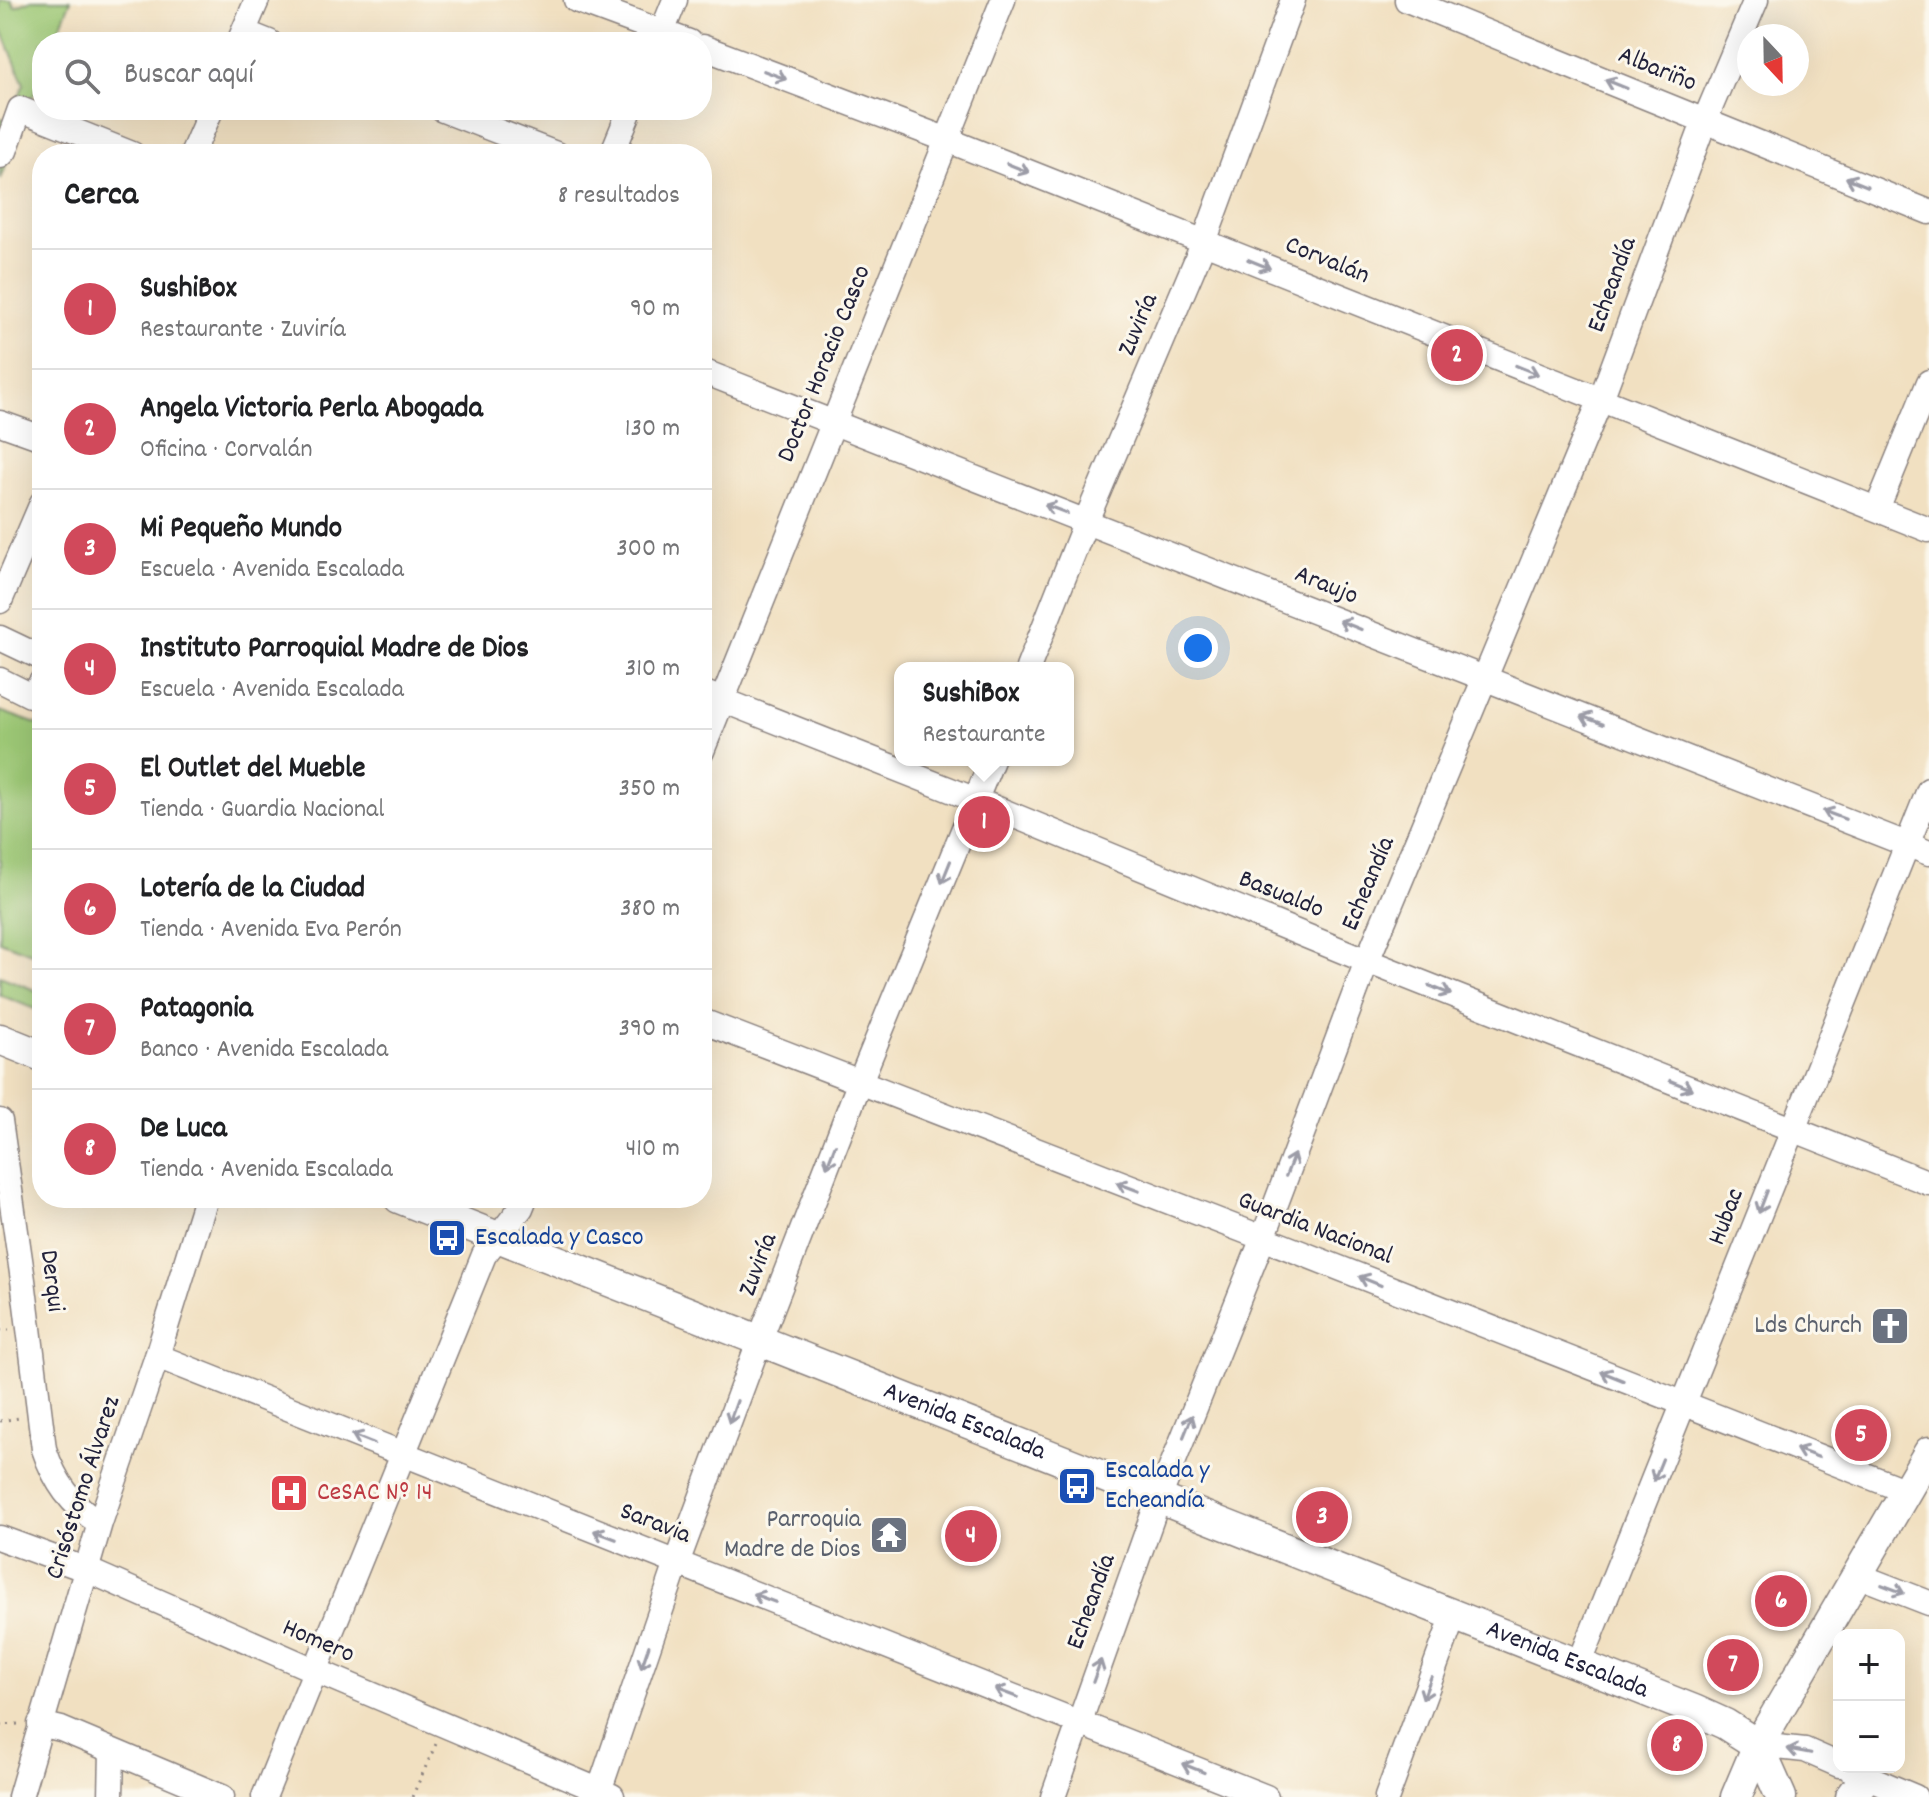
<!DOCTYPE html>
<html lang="es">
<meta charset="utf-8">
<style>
body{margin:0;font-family:Dekko,sans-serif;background:#f2f2f2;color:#202124}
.controls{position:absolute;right:24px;bottom:24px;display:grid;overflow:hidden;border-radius:16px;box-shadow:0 8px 32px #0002}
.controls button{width:72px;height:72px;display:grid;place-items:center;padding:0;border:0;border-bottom:2px solid #e0e0e0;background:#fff;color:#202124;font:40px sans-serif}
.compass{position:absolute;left:1737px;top:24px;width:72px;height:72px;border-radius:50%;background:#fff;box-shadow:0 8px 32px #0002;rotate:158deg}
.you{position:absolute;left:1198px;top:648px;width:28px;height:28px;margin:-20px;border:6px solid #fff;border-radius:50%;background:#1a73e8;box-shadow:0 0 0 12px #1a73e833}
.badge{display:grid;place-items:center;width:52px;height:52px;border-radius:50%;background:#d1495b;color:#fff;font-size:26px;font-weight:700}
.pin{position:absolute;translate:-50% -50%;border:4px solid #fff;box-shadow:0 2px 8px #0006}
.popup{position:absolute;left:894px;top:662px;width:180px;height:104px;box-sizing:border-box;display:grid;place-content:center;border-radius:16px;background:#fff;filter:drop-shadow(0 2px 6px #0005);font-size:26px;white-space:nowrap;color:#757577}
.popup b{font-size:30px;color:#202124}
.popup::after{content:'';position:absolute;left:50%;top:100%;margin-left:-16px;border:16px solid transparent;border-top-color:#fff}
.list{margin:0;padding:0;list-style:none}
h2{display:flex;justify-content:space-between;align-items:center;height:104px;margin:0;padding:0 32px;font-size:34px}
h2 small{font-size:26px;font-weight:400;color:#757577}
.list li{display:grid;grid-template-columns:52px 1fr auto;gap:24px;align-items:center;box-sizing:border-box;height:120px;padding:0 32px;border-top:2px solid #e0e0e0}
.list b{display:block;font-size:30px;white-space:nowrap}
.list p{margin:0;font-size:26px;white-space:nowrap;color:#757577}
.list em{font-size:26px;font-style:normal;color:#757577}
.icon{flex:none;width:44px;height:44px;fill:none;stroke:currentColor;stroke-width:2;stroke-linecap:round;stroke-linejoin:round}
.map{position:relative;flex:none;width:1929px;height:1797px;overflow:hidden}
.search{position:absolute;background:#fff;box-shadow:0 8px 32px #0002;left:32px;top:32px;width:680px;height:88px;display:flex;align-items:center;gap:20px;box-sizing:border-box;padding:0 28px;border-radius:32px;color:#757577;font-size:30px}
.panel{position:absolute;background:#fff;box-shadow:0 8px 32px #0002;left:32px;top:144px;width:680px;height:1064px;border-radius:32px}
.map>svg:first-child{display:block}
.green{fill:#9cc774;stroke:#5f7458;stroke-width:2}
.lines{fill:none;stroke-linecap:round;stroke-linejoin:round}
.minor-casing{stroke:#8a817e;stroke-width:27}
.major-casing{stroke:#8a817e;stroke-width:33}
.path{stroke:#8a817e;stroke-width:3;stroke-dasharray:2 6;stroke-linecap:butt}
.minor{stroke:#fff;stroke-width:24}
.major{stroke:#fff;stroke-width:30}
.oneway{stroke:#9c9ca7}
.labels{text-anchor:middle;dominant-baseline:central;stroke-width:6;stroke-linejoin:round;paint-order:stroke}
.street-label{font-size:26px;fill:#22223b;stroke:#fbf7ec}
.transit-label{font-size:26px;fill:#164399;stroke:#fbf7ec;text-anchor:start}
.worship-label{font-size:26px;fill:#5b616d;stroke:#fbf7ec;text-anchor:end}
.health-label{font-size:26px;fill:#be3a42;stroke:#fbf7ec;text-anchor:start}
</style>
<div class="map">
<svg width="1929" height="1797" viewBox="0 0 1929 1797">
<rect width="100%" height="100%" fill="#fbf7ec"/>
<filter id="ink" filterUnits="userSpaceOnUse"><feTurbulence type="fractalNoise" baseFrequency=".0125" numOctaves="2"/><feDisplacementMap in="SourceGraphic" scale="16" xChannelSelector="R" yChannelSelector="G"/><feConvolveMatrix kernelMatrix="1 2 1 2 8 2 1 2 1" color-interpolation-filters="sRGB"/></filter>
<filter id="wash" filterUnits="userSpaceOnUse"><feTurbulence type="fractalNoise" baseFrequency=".006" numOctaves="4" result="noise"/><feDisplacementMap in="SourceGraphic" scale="32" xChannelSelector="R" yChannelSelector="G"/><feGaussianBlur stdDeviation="1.8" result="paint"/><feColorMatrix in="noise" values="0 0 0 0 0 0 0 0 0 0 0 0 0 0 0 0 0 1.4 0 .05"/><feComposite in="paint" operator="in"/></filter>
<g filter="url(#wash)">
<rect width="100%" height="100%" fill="#f1e0c1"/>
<path class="green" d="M0,0H11L15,7L32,0H71L54,42H42V73L0,179V118L9,121L24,84L0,25Z
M0,711L42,726V957L0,941Z
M0,976L42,993V1012L0,995Z"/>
</g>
<g filter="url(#ink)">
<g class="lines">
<g class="minor-casing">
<path id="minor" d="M576,0L689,42
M1407,0L1929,212
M244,32L269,42
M239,42L257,0
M658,42L675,0
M702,47L945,139L1929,530
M443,110L556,154
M192,154L211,110
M612,154L630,110
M0,156L5,151L20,109L132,154
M702,371L1929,853
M0,423L42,438
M1877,509L1929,382
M0,601L42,503
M0,638L42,658
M1028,668L1086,521L1204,242L1293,0
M0,680L30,695L35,692L42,681
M702,692L976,800L1367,961L1929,1183
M702,751L1003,0
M702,1021L1263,1238L1906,1491
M0,1121L23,1280L44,1449C55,1482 71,1505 100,1523
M157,1356L1266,1797
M0,1538L87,1570L314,1670L612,1796
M1857,1575L1929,1603
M1579,1665L1929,790
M40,1724L61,1729L222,1797
M1758,1745L1805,1750L1839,1765
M1851,1770L1915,1797
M20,1797L100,1523L157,1356L206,1198
M111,1797L112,1751
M264,1797L484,1255L521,1208L525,1198
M597,1797L677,1563L760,1339L859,1084L992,760
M1053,1797L1159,1498L1263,1238L1367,961L1601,399L1705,120L1756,0
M1387,1797L1454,1615"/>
</g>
<g class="major-casing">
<g id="major">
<path d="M0,1039L42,1056"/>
<path id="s1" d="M399,1198L1694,1710L1725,1724L1758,1745"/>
<path d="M1758,1745L1781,1797"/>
<path d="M1736,1797L1758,1745L1929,1452"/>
<path d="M1851,1797L1866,1777"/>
</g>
</g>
<path class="path" d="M0,1330H9
M0,1421L19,1418
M0,1725L20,1724
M412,1797L436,1744"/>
<use href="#minor" class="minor"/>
<use href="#major" class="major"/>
</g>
<defs><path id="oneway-shaft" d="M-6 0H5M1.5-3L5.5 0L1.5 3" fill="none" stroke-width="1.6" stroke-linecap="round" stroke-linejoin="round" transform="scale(2)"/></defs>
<g class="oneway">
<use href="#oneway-shaft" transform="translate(775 75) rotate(21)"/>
<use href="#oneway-shaft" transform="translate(1616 84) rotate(-158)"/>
<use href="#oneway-shaft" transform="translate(1018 168) rotate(22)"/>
<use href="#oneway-shaft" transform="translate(1857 182) rotate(-158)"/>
<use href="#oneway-shaft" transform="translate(1259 264) rotate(22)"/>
<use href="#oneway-shaft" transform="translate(1527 370) rotate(22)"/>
<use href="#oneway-shaft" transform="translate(1056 509) rotate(-159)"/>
<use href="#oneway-shaft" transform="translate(1350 625) rotate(-158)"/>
<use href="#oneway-shaft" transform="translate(1592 720) rotate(-159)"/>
<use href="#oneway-shaft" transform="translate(1834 815) rotate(-159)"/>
<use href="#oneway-shaft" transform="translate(946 872) rotate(112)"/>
<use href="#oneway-shaft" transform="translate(1440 990) rotate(22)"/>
<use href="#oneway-shaft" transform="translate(1681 1085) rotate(22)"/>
<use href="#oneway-shaft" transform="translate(831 1156) rotate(111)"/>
<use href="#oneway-shaft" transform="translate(1290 1165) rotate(-69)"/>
<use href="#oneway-shaft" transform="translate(1128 1187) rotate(-159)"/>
<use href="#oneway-shaft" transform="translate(1763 1202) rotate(111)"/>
<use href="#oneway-shaft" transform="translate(1370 1281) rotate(-158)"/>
<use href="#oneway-shaft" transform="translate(1612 1376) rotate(-158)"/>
<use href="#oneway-shaft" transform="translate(733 1412) rotate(110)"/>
<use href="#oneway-shaft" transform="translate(1188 1426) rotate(-68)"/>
<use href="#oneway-shaft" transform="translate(363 1439) rotate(-158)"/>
<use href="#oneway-shaft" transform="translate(1807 1453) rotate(-159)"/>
<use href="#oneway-shaft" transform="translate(1658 1470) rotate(112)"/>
<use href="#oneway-shaft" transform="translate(605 1535) rotate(-159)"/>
<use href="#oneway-shaft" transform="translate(1893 1589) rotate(21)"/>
<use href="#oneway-shaft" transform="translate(764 1598) rotate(-159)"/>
<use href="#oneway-shaft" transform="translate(645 1657) rotate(109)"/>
<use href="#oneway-shaft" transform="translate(1097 1671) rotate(-70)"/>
<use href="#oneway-shaft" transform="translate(1427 1688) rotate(110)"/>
<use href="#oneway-shaft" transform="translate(1006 1693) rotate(-159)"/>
<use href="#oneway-shaft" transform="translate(1799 1751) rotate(-169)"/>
<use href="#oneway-shaft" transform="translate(1193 1768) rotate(-158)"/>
</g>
</g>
<defs>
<g id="bus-square" transform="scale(2)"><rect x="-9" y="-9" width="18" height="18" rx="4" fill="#1a4fb4" stroke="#fbf7ec"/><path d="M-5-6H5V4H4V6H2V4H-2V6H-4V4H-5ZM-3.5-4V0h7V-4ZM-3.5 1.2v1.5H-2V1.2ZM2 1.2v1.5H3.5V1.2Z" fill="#fff"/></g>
<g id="church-square" transform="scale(2)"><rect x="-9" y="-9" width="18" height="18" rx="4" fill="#6b7280" stroke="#fbf7ec"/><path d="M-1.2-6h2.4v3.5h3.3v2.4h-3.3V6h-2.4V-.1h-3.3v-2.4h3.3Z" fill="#fff"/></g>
<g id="hospital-square" transform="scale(2)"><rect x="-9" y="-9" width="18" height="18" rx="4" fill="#e0444e" stroke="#fbf7ec"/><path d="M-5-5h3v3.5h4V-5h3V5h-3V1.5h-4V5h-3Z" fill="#fff"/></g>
<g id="temple-square" transform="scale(2)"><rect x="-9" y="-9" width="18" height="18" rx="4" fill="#6b7280" stroke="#fbf7ec"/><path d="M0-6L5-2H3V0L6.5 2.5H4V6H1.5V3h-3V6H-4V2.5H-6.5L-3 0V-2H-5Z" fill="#fff"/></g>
</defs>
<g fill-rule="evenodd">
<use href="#bus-square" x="447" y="1238"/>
<use href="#church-square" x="1890" y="1326"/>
<use href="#bus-square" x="1077" y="1486"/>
<use href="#hospital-square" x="289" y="1493"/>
<use href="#temple-square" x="889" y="1535"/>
</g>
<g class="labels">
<g class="street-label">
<text transform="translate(1657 70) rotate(22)">Albariño</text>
<text transform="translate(1327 261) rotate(22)">Corvalán</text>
<text transform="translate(1613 285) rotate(-70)">Echeandía</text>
<text transform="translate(1139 325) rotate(-67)">Zuviría</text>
<text transform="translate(825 364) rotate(-68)">Doctor Horacio Casco</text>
<text transform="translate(1326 586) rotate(22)">Araujo</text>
<text transform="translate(1369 884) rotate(-67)">Echeandía</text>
<text transform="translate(1281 895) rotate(22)">Basualdo</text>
<text transform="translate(1727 1217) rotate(-69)">Hubac</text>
<text transform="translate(1315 1229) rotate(21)">Guardia Nacional</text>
<text transform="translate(759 1265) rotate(-69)">Zuviría</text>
<text transform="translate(51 1281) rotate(83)">Derqui</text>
<text stroke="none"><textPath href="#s1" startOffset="608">Avenida Escalada</textPath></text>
<text transform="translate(84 1488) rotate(-72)">Crisóstomo Álvarez</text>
<text transform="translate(655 1524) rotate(21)">Saravia</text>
<text transform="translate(1092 1602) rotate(-70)">Echeandía</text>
<text transform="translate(318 1642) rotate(23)">Homero</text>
<text stroke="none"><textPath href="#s1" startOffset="1256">Avenida Escalada</textPath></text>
</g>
<g class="transit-label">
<text x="475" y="1238">Escalada y Casco</text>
<text x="1105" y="1471">Escalada y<tspan x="1105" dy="30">Echeandía</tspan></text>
</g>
<g class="worship-label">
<text x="1862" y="1326">Lds Church</text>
<text x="861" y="1520">Parroquia<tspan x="861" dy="30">Madre de Dios</tspan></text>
</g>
<g class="health-label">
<text x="317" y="1493">CeSAC Nº 14</text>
</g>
</g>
</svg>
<div class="controls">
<button>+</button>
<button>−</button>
</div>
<svg class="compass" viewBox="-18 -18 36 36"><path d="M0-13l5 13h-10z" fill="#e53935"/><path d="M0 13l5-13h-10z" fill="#757577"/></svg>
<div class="you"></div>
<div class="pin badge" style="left:984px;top:822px">1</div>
<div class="popup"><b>SushiBox</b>Restaurante</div>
<div class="pin badge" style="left:1457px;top:355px">2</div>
<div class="pin badge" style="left:1322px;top:1517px">3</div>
<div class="pin badge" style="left:971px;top:1536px">4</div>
<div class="pin badge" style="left:1861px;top:1435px">5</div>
<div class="pin badge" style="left:1781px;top:1601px">6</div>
<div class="pin badge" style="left:1733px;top:1665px">7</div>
<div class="pin badge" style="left:1677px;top:1745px">8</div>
<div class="search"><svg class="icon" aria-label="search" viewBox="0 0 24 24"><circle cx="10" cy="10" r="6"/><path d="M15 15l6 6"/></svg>Buscar aquí</div>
<section class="panel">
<h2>Cerca<small>8 resultados</small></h2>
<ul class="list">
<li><span class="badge">1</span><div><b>SushiBox</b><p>Restaurante · Zuviría</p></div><em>90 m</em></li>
<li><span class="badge">2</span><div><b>Angela Victoria Perla Abogada</b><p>Oficina · Corvalán</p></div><em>130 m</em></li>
<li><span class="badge">3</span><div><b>Mi Pequeño Mundo</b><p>Escuela · Avenida Escalada</p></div><em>300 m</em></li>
<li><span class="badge">4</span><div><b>Instituto Parroquial Madre de Dios</b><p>Escuela · Avenida Escalada</p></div><em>310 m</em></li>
<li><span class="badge">5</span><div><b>El Outlet del Mueble</b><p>Tienda · Guardia Nacional</p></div><em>350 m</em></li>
<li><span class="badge">6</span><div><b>Lotería de la Ciudad</b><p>Tienda · Avenida Eva Perón</p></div><em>380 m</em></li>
<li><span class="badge">7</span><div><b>Patagonia</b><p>Banco · Avenida Escalada</p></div><em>390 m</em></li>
<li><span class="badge">8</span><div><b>De Luca</b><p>Tienda · Avenida Escalada</p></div><em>410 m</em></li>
</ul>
</section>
</div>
